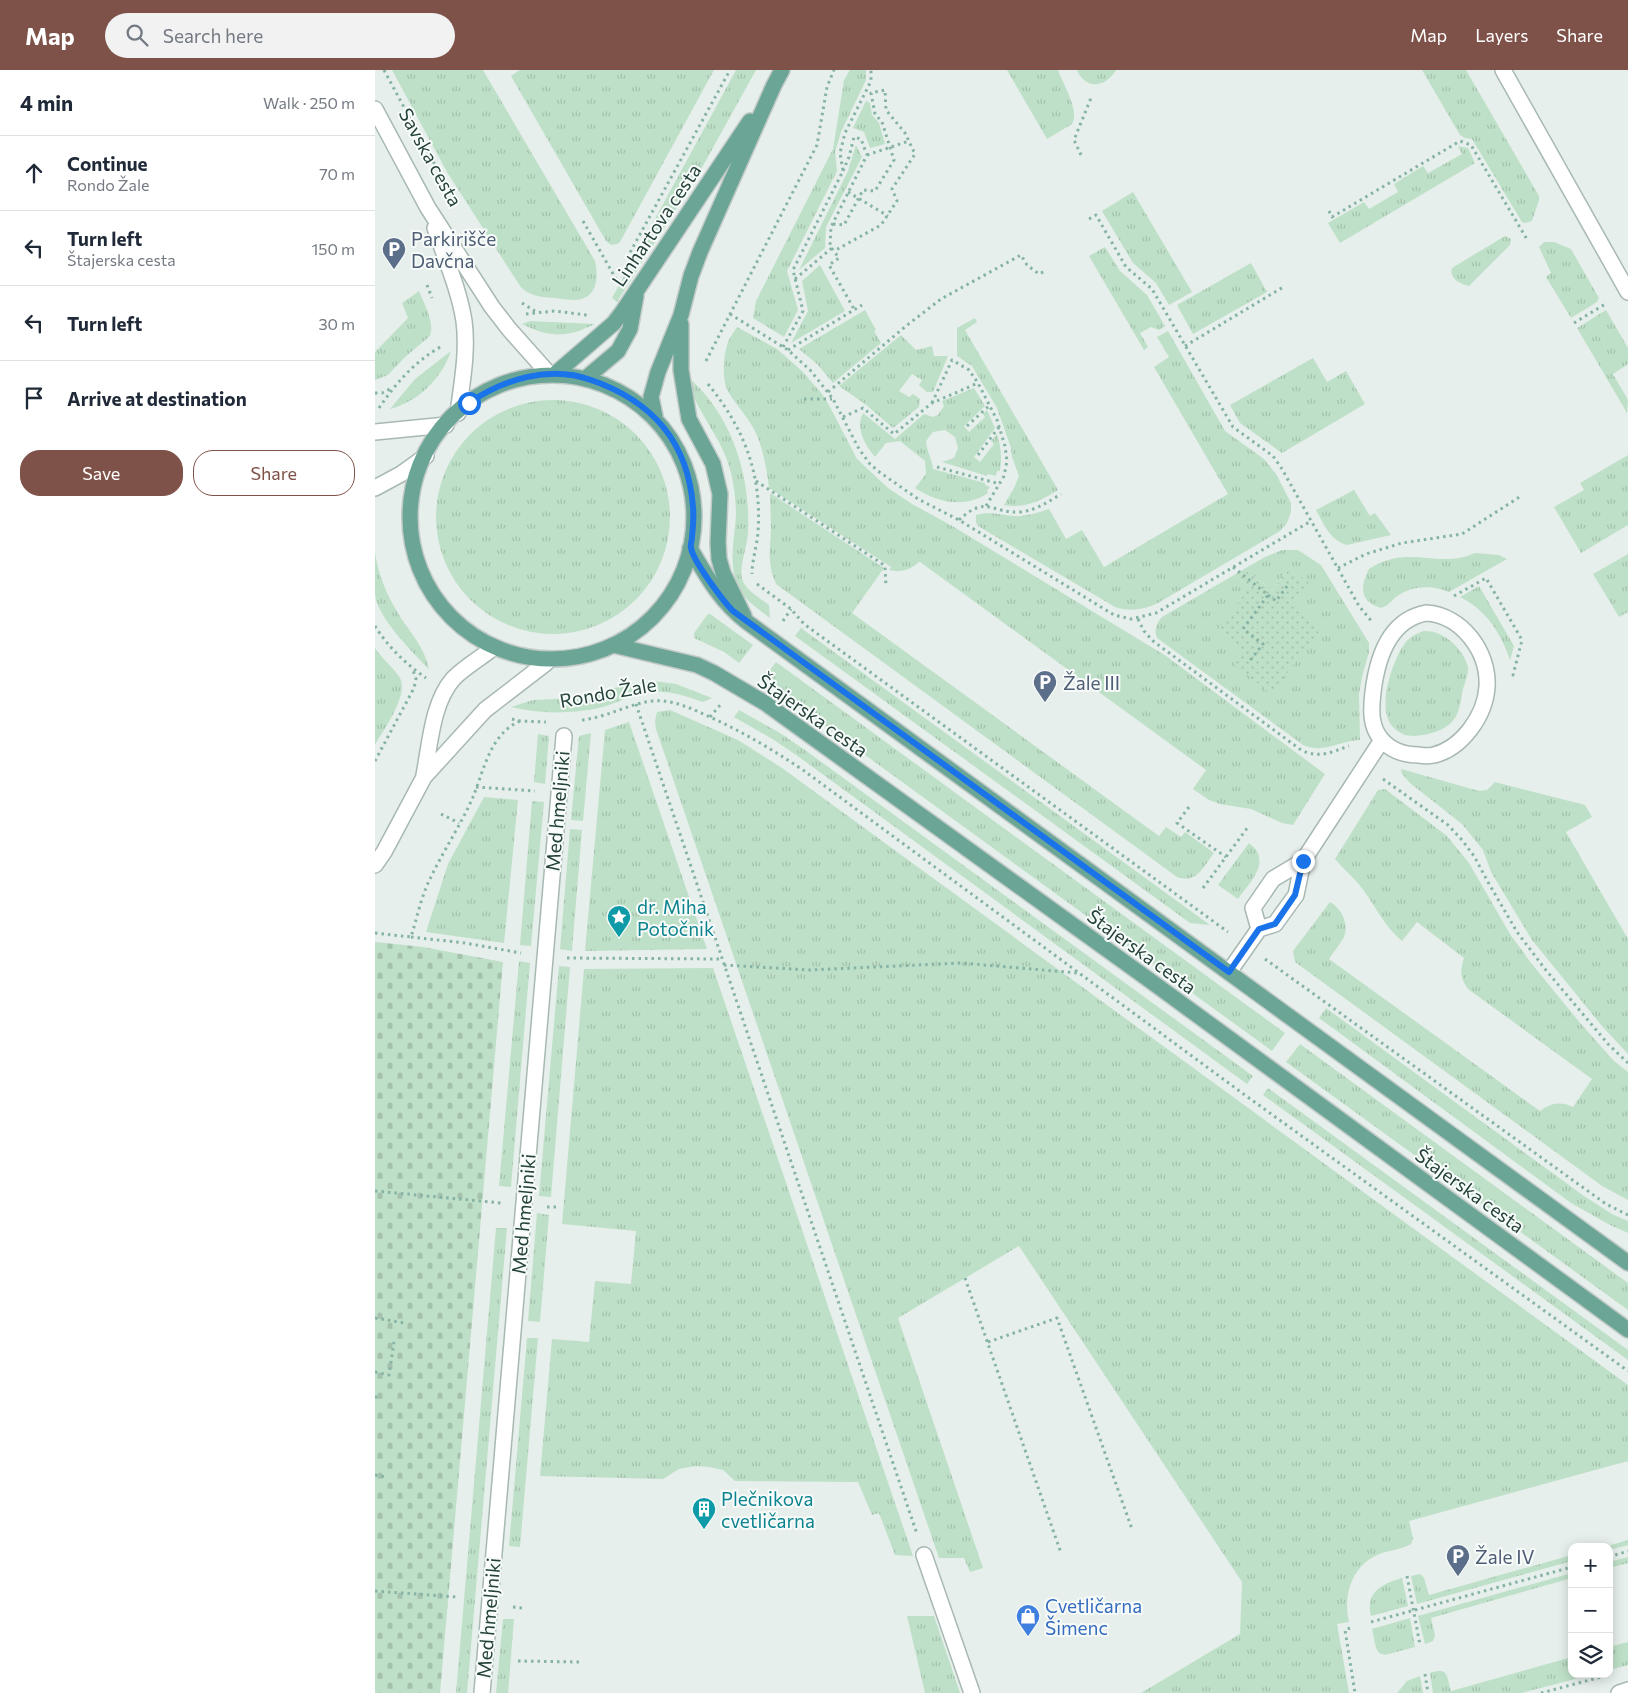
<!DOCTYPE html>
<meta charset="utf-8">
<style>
body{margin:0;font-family:Commissioner,sans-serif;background:#f2f2f3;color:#1f2937}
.controls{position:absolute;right:15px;bottom:15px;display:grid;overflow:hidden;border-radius:10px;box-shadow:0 2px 12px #0003}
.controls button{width:45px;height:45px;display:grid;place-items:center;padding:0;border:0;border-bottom:1px solid #e0e1e3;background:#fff;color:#1f2937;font:25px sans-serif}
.stop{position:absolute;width:15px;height:15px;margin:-11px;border:4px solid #1a73e8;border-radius:50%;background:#fff}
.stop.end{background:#1a73e8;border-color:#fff;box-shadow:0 1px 5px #0008}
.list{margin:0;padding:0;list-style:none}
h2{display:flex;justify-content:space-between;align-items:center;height:65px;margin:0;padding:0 20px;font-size:21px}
h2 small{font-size:16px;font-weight:400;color:#747a83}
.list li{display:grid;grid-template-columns:32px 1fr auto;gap:15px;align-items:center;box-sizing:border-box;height:75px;padding:0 20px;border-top:1px solid #e0e1e3}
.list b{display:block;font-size:19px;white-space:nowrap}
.list p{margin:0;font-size:16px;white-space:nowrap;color:#747a83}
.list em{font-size:16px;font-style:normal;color:#747a83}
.actions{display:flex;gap:10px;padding:15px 20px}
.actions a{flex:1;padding:11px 0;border:1px solid #7f5249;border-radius:20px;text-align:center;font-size:18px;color:#7f5249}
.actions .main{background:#7f5249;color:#fff}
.icon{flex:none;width:28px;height:28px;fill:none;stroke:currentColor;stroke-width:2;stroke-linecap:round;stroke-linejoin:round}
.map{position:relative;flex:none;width:1253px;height:1623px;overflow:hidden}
header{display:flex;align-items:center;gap:30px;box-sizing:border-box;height:70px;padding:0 25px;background:#7f5249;color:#fff}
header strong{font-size:24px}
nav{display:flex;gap:28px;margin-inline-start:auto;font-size:18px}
.search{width:350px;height:45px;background:#f2f2f3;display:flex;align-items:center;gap:12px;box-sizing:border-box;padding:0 18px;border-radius:28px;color:#747a83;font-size:19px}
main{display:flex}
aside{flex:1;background:#fff}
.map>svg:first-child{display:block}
.grass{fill:url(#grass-tufts)}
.cemetery{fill:url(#cemetery-stones)}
.park{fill:url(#park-dots)}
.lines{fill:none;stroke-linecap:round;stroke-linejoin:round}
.service-casing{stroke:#a8b8b2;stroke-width:18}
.minor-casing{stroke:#a8b8b2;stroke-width:18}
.tertiary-casing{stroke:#a8b8b2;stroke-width:18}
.primary-casing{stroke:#c2cac8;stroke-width:18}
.path{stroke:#86b3a5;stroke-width:3;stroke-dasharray:2.5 4;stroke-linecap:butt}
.service{stroke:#fff;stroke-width:15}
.minor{stroke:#fff;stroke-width:15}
.tertiary{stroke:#fff;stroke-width:15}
.primary{stroke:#6aa596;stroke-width:15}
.route{stroke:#1a73e8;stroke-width:6}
.labels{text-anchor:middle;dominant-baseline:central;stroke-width:4;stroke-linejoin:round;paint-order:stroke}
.street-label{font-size:19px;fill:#24423a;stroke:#f7fbf9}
.service-label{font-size:19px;fill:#4e5e75;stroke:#f7fbf9;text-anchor:start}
.culture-label{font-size:19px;fill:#0d838f;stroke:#f7fbf9;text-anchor:start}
.shop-label{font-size:19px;fill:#366cbe;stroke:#f7fbf9;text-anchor:start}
</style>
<header>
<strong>Map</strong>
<div class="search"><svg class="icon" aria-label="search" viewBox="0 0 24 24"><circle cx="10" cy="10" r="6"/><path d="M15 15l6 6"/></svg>Search here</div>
<nav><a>Map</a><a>Layers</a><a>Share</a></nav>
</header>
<main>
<aside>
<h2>4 min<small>Walk · 250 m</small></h2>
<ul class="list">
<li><svg class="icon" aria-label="ahead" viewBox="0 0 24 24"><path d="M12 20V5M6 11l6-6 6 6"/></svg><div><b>Continue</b><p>Rondo Žale</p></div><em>70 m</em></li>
<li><svg class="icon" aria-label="left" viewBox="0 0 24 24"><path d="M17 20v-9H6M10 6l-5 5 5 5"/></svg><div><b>Turn left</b><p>Štajerska cesta</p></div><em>150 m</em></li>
<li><svg class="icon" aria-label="left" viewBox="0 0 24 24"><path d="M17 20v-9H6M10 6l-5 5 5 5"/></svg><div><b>Turn left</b></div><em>30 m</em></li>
<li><svg class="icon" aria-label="arrive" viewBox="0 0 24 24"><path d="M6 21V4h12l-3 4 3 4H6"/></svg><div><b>Arrive at destination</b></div></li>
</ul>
<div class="actions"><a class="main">Save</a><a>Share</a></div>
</aside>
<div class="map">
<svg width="1253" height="1623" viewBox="0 0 1253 1623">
<defs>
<pattern id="grass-tufts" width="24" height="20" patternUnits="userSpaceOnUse" patternTransform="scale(1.25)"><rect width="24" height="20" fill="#bfe0c8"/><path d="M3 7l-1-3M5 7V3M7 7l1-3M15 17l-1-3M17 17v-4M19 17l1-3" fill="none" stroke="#a4c1ad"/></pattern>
<pattern id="cemetery-stones" width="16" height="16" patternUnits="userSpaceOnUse" patternTransform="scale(1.25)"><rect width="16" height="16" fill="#bfe0c8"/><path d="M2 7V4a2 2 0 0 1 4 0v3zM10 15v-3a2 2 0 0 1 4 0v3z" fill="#a4c1ad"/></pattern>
<pattern id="park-dots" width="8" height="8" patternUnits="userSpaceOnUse" patternTransform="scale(1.25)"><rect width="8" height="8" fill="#bfe0c8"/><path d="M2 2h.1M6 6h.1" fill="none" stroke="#a4c1ad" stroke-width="1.8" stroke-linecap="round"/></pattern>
</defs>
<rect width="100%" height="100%" fill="#e6efeb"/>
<path class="grass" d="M17,0H108L220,191C224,208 222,229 200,230C194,230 187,229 181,228C167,227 155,227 145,216L72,102Z
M145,0H339L245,172L242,174L236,175L231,171L136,6Z
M361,0H381L324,103L242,232L237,228Z
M475,0H491V10L466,62L460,82L462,101L412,201L423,240L409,267L378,248L381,231L458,79L469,10Z
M632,0H683C688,14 705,41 697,54L672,69Z
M702,0H741C731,18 710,20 702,0Z
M1047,0H1091L1164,126V130L1157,151L1150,153L1147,152L1097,69L1090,68L1085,65Z
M491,31L495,33L497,45L504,53L510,74L495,78L489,62L478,58Z
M481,75L487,87L451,157L450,178L424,200L473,101Z
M1083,76L1093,78L1100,93L965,173L953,153L989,132L994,139L1023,122L1019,114L1048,96L1053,103L1087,84Z
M758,122L817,222L794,235L781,213L758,193L727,141Z
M1130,166L1136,169L1135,175L1094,216C1085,214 1074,209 1077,198Z
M1169,172H1179L1196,179L1224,228L1222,232L1196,248L1171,207L1176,203L1164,177Z
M730,177L745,201L772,225L790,256L784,260L776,257L765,263L773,277L769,280L714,186Z
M876,193L892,222L818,264L802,235Z
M445,195L470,241L416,273L433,241L427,211Z
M44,221C49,234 60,252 55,266L30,287L13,305L0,310V282L33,248L27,233Z
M490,240L501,260L499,261L506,273L458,313L442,294L424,279Z
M1231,240L1253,278V294L1238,304L1253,330L1252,343L1202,258Z
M600,248L602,252L590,260L683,420C665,431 650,439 629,435L639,418L644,406L637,387L636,378L622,338L597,296L582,286V258Z
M155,251L220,254C192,268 175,268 147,254Z
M362,257L402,279L427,301L447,324L455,337L482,389L513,418L537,434L579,457L791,586L950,704L918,755L907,753L876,739L845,734L834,730L818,719L831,700L545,492H544C535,500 526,503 514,500L516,497L394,418C392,401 389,384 383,368C377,351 363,338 354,323C346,311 348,283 354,270C356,266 359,261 362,257Z
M793,261L850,361L889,389L901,404L916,433V442L912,453L905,461L783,533C768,540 755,542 740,537L603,456L601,452V445C614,441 625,445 638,446C650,447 662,443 674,439L691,469L707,460L729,497L853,424L779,297L794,287L782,267Z
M526,265L541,280L557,276L559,286H573L558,322H552L544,315L547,310L537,304L524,321L534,327L538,324L545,329L544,337L518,358L490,334L464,316Z
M76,281C67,308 43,332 15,339L40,309Z
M938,288L952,312L971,301L990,334L907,383L865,353L855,335Z
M312,306C357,345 376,405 373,464C372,476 364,497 367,509C371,521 384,527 394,535L395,548C382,538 367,529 362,513C353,490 360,468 361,445C361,431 359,416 356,403C348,367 319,341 312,306Z
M599,318L610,336L589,356L594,362L610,347L608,344L612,340L620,358L599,387L605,392L619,374L616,371L622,364C626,377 627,387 625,401H622L621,406L613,404L612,406L567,392L579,388L583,378L580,367L570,360L558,362L551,371C552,383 557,388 558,399L610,413V415L615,417L612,421L613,423C590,439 561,432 540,418L551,404L550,391L525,371L511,373L500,387C490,375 480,358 488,343L520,369L549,344L558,347L563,345L569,336L567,331Z
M61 447a117 117 0 1 1 234 0a117 117 0 1 1-234 0Z
M1253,385V455L1206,483L1179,437L1209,420L1205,413Z
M979,420L995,446L1000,443L1016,465L972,475C955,470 949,455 941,440Z
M395,423L509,498L477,543L784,766L791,757L806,767L810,762L839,783C828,797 822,814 802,807L401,514C392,494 395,480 396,459C396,447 395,435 395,423Z
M907,480H923L946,495L994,573V582L987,607L984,624L985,670C963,671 950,684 928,675L782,568C779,559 781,554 787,547L859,505L875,517L869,581L859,594L916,536L914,499L897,520L869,499L890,487Z
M0,482C3,505 13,528 26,548C38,566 49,577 54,599C38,583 3,548 0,525C0,511 0,496 0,482Z
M1100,483L1124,485L1132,489L1074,522C1057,515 1037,515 1021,527C1016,531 1013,536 1006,538C984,531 985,517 994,499C1033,473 1063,500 1100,483Z
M1253,484V542L1244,547L1218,504Z
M1104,516L1139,576L1135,590C1126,563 1111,540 1085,527Z
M333,544H335L378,575L364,593L349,582L319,568V563Z
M426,558L835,855L815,853L420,566Z
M1049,561C1068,560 1088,578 1093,597C1094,603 1090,613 1088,619C1086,627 1085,641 1080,648C1074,658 1058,664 1047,665C1036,667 1027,666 1019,658C1000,641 1017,591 1030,573C1035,567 1042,563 1049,561Z
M0,578C7,589 18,597 25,608C34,625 9,659 0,675Z
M401,592L910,963L897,981L387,610Z
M278,611L301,614L337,628L328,632C296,621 282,617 249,629C241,632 233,636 224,638C195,644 164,644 136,637L158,630L203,628L215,626L249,615Z
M295,640L363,670L407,698L1253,1315V1391L1034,1451L1038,1468L1036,1474C1026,1480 1013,1480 1002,1485C976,1497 968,1526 974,1552L962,1554L974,1623H766L865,1564L867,1512L644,1176L523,1248L608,1498L595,1502L589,1488H564L281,659L280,651L282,642Z
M364,640L405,663L430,680L878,1006L872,1014L424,687L399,670L359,647Z
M254,652L332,879L210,881L230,660Z
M216,663L208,751L196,750L204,666Z
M163,664L174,666L170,714L159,712Z
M1026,699L1104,721L1112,720L1120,712L1210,735L1217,747L1191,762L1253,869V984L1227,956L1157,870L1116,802L1108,780L1087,754L1035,713L1027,704Z
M1010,719L1072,766L1094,793L1135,864L1156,893L1206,954L1239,991L1253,1002V1130L1227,1116L1182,1083L920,892L918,881L955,832C967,838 975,856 968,869C964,876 958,882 954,889L1165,1041C1176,1033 1185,1031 1198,1037L1217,1009L1093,919C1085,908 1085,900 1089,888L1042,852L1027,871C1010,857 1002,839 989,821C981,809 969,800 960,789L1003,720Z
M109,727L143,730L129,873L51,862L73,794Z
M157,731L169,732L156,876L145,875Z
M195,759L207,760L197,881L185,879Z
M874,773C898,791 875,812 863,829L843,815Z
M144,891L155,893L136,1117L124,1116Z
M184,896L195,897L176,1127L164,1126Z
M338,898L538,1486L520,1485L504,1443L497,1445L483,1412L360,1411L348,1400L334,1397L320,1396L304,1399L288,1409L165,1406L177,1269L214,1272L220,1211L256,1214L261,1161L187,1154L209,899Z
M951,938L1209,1126L1237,1144L1253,1151V1163L1235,1155L1196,1133L944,948Z
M925,974L1253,1213V1240L911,992Z
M893,1018L1253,1280V1290L888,1025Z
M162,1143L174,1145L165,1252L153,1251Z
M121,1158H132L92,1623H81Z
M152,1268H163L145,1477L134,1476Z
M1253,1470V1475L1234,1480V1477H1229Z
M1197,1485V1491L1042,1534L1036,1506L1045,1504L1049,1508L1054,1525Z
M1253,1487V1493L1234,1498V1492Z
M1197,1503V1508L1056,1548L1060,1565L1058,1571L1050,1574L1043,1546Z
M1027,1508L1033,1536L996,1546C990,1522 1007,1514 1027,1508Z
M532,1546H559L585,1623H550Z
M1035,1548L1040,1577L1010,1585L1004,1583L1001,1578L997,1559Z
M128,1549H139L133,1623H121Z
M1253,1572V1595L1234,1600V1577Z
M1197,1587V1604H1220L1146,1623H1058L1055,1603C1074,1597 1071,1605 1076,1621Z
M1045,1606L1048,1623H1022L1032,1611Z"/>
<path class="cemetery" d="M0,872L48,877L128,892L65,1623H0Z"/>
<path class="park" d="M915,498L934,513L917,536L946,559L896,624L859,594L868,581L842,560L875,517L859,505L869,499L897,520Z"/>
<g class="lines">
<g class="service-casing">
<path id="service" d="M1128,0L1253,222
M1051,543C1087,545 1114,582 1112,617C1110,646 1087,678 1059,685C1054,686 1048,686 1044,685C1029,685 1016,681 1006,669C995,656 996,639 998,622C1002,589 1014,550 1051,543Z
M884,859L878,838L898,809L928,791
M854,902L884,859L900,854L921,825L928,791L1007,670
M549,1485L597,1623"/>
</g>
<g class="minor-casing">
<path id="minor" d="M0,362L71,355
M0,418L26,404L51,386
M107,1623L189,666"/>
</g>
<g class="tertiary-casing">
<path id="tertiary" d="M0,39L53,138L117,237L134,259L174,304
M60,158C70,188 84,219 89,251C93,281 87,313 83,343
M49,705C55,675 57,633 78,609C87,599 107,587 118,578
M0,795L9,782L49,707L110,640L171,593
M1244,1623L1253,1620"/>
</g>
<g class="primary-casing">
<path id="primary" d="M306,254V300L314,349L338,394L345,424L343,473L344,489L348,503L369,546
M180,304L239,253L248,241L375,51
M35 447a142 142 0 1 1 284 0a142 142 0 1 1-284 0Z
M211,308L243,281L255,259L261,226
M280,346L276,327L283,302L306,245L316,206L325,182L399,15L407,0
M315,478C332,507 345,531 372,552L1253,1193
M238,575L322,595L339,603L390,633L777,912L1253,1260"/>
</g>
<path class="path" d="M9,0L81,134
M492,85L534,71
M706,85L699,70L716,28
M468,101L474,87L479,67L486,69L492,85L456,157L455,176L464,188L454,195L479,239
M473,122L513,146
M954,141L957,147L1085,71L1096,75L1153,171
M714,149L721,145L751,197L777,219L858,357L898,386L907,399L984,536L998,553
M208,151L241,209
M458,154L469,155L488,120L500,121L519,90L507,52L500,44L496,23L510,20L511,40L530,63L540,84L517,119L522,131L506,155L459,181
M252,188L355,0
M420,209L457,178
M52,215L57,228
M147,233L160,241
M151,244L179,241L212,245
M355,244L413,280L436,301L458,329L484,379L495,394L503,401L543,429L584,450L739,545L756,549L781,543L936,451
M1199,253L1232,233
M810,276L910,216
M408,277L428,241L418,200L468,101L465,83L470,63L496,11V0
M413,280L487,235
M331,291L442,75L452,17L459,0
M333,314C369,358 387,404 383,462C382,476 377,490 377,504
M453,322L531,256L566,229L646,185L652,195L664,204L670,201
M0,323H7L15,319
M429,329H457
M557,333L577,290L594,300L603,313L622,350L630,376L632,391L629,406L611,436
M4,338C21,313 40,291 67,276
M468,347L488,338L519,364L557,333L603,313
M592,356L615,335
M603,385L624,357
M562,397L625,414
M381,411L509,495L510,497L511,517
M584,450C612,424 616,444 646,442C661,440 673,432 686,424
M858,497L893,525L868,559L888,574L873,593
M963,498L991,484L1027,473L1087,464L1146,426
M382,514L416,539L429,554L853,862
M893,525L901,531L913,515
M1079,526L1111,508L1147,570L1138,605L1136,604
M763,549L769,561L778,571L926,680C945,689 956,682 974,676
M408,551L416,539
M0,556C13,577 31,594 51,608
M261,634L542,1464
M335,647L346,634
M137,649L145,651L171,652
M207,650C233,647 253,634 277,631C298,629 317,639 335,647C368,662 398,680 428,700L874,1028L1253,1301
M0,691L39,618L41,609L38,600
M1008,709L1073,755L1087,770L1099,786L1113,812L1142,862L1170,899L1233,974L1253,993
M101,717L160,721
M814,737L802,753L851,787
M66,744L84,753
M828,818L873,757
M0,863L36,867C42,848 46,827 55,809C68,781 86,755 98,727C109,700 115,664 145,651
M36,867L90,873L146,883
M192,888L347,889
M890,889L1231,1134L1253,1145
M349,895L435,900L586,893L703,903
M0,1121L126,1133
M172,1137H181
M590,1208L686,1483
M0,1248L30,1253
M613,1272L682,1248L757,1459
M0,1302L14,1305L19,1272
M0,1327H5
M0,1405L11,1407
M1234,1487L1253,1481
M1032,1506L1045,1575
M0,1521L82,1527
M138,1537L147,1538
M996,1552L1197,1497
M975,1558L970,1560L980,1623
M143,1591L205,1592
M1050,1604L1053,1623
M1166,1623L1226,1607"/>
<use href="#service" class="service"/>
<use href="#minor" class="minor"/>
<use href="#tertiary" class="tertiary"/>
<use href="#primary" class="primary"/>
</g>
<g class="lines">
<path class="route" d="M94,333C129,309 175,295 216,310C277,331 313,371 318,437C319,447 318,457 317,467C317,471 315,475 316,478C318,491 349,532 358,541L854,902L884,859L900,854L920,825L928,791"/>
</g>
<defs>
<g id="parking-pin" transform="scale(1.25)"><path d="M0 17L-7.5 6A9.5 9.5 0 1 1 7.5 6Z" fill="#5c6f8a" stroke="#f7fbf9"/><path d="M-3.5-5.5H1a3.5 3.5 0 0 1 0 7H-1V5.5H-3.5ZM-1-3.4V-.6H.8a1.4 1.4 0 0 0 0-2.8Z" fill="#fff"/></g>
<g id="sight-pin" transform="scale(1.25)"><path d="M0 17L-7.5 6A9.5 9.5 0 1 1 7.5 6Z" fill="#0f9aa8" stroke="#f7fbf9"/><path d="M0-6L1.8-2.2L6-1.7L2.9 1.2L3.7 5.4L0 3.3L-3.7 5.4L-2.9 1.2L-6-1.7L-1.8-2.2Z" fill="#fff"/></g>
<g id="building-pin" transform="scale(1.25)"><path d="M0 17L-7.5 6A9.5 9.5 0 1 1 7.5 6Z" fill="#0f9aa8" stroke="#f7fbf9"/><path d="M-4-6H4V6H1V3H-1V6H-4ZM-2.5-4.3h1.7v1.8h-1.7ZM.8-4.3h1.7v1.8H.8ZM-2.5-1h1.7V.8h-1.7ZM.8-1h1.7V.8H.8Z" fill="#fff"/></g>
<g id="shop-pin" transform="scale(1.25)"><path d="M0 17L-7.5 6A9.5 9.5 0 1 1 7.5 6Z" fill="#3f7fe0" stroke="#f7fbf9"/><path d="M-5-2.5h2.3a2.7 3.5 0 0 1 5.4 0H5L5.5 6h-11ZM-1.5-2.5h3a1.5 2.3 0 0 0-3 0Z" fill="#fff"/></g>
</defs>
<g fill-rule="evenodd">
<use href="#parking-pin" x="19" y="179"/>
<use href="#parking-pin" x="670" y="612"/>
<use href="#sight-pin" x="244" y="847"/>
<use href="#building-pin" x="329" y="1439"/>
<use href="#parking-pin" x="1083" y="1486"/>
<use href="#shop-pin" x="653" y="1546"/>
</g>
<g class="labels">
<g class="street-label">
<text transform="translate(56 87) rotate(61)">Savska cesta</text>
<text transform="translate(281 155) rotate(-56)">Linhartova cesta</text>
<text transform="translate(233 622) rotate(-10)">Rondo Žale</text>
<text transform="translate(438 645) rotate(35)">Štajerska cesta</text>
<text transform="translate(182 741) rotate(-85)">Med hmeljniki</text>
<text transform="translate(767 881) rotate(36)">Štajerska cesta</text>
<text transform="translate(1095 1120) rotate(36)">Štajerska cesta</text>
<text transform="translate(148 1144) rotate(-85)">Med hmeljniki</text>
<text transform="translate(113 1548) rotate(-85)">Med hmeljniki</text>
</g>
<g class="service-label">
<text x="36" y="168">Parkirišče<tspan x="36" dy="22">Davčna</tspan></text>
<text x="688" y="612">Žale III</text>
<text x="1100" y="1486">Žale IV</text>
</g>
<g class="culture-label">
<text x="262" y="836">dr. Miha<tspan x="262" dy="22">Potočnik</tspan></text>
<text x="346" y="1428">Plečnikova<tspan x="346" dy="22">cvetličarna</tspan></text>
</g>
<g class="shop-label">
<text x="670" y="1535">Cvetličarna<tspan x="670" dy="22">Šimenc</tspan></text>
</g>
</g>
</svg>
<div class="controls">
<button>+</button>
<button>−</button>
<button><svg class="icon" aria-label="layers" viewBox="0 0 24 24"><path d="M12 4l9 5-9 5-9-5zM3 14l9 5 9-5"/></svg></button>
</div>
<div class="stop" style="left:94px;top:333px"></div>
<div class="stop end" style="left:928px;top:791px"></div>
</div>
</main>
